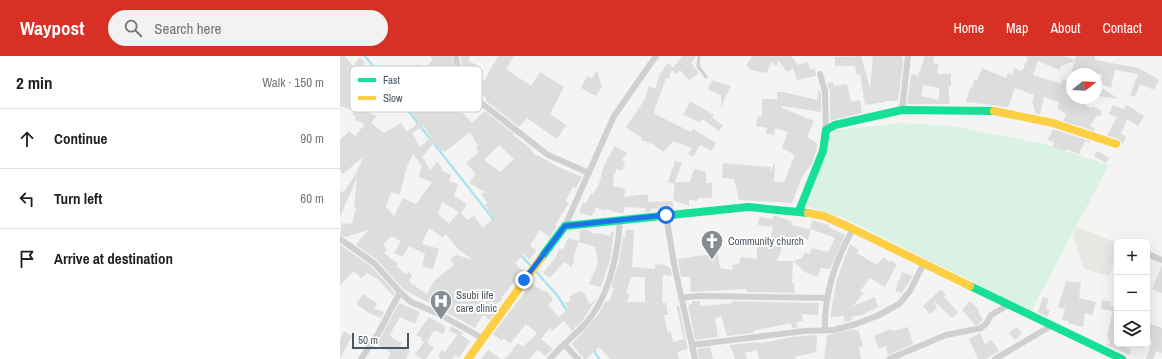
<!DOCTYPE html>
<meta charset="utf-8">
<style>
body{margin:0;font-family:"Archivo Narrow",sans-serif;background:#f2f2f2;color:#202124}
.controls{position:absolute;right:12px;bottom:12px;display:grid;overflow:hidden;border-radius:6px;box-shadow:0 4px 16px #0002}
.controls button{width:36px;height:36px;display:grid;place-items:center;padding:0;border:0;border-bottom:1px solid #e0e0e0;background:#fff;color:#202124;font:20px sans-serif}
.compass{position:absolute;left:726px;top:12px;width:36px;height:36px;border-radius:50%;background:#fff;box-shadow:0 4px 16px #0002;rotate:72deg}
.scale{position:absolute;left:12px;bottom:10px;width:57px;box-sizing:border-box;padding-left:4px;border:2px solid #4a5661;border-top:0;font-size:11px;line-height:14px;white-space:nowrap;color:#4a5661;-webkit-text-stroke:3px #fff;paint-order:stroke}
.stop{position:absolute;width:12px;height:12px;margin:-9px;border:3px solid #1a73e8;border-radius:50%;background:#fff}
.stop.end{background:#1a73e8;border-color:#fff;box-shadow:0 1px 4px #0008}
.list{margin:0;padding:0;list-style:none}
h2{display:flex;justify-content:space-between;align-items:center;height:52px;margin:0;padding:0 16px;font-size:17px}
h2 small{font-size:13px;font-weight:400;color:#757577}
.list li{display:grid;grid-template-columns:26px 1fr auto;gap:12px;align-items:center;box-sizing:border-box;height:60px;padding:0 16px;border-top:1px solid #e0e0e0}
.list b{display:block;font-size:15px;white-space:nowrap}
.list em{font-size:13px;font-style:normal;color:#757577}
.icon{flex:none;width:22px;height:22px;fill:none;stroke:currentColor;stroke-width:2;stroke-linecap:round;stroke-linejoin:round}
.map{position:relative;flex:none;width:822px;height:303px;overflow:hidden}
header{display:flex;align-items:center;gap:24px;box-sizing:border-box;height:56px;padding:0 20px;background:#d93025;color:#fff}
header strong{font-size:19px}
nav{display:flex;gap:22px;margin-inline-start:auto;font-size:14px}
.search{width:280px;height:36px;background:#f2f2f2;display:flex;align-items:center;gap:10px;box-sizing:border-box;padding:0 14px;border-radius:22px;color:#757577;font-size:15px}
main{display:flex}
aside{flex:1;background:#fff}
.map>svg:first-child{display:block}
.commercial{fill:#e8e7e3}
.green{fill:#d9f2e3}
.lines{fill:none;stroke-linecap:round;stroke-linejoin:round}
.stream{stroke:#aee2f0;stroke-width:2.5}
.building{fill:#ddddde;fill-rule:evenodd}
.lane{stroke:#ced0d2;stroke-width:3}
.street{stroke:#ced0d2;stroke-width:6}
.fast{stroke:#16e098;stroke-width:8}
.slow{stroke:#ffcf43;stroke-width:8}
.route{stroke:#1a73e8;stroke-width:5}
.labels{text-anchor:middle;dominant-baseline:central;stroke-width:4;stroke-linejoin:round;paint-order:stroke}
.poi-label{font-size:11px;fill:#4a5661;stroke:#fff;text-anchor:start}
.key{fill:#fff;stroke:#c9ccd0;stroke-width:1}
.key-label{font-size:11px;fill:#4a5661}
</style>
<header>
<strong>Waypost</strong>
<div class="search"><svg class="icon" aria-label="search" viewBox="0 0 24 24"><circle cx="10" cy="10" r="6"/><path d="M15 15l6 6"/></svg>Search here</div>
<nav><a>Home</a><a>Map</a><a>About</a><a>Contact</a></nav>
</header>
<main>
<aside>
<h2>2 min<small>Walk · 150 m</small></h2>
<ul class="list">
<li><svg class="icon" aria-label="ahead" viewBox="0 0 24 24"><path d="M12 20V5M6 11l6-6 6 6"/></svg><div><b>Continue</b></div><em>90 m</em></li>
<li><svg class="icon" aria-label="left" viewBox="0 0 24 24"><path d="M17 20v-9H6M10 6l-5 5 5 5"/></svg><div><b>Turn left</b></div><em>60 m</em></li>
<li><svg class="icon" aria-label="arrive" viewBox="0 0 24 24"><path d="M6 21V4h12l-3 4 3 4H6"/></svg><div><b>Arrive at destination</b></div></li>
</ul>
</aside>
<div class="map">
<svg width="822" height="303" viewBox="0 0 822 303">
<rect width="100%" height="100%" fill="#f4f4f4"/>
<path class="commercial" d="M737,171L777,187V200L769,220L744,213L733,180Z"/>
<path class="green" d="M561,67L612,70L705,88L769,109L691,255L504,162L467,150L487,95L488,75Z"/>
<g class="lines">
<path class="stream" d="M25,0L154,164
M180,198L217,239L228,256
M253,293L259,303"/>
</g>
<path class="building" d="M0,0H5L13,10L20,1L25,7L20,12L22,14L15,25L30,37L26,50L22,53L36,60L31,67L44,77L61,67L67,76L79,66L66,52L67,51L55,36L76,21L69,14L79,8L83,13L93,4L90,0H112L116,22L96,9L95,11L128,46L120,54L132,67L145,55L174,78L173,79L188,90L196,100L198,99L218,111L242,121L236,132L233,131L225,145L229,147L215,169L217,170L210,181L200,174L190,189L196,195L189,204L184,198L175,207L183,215L161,242L162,244L151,252L156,256L150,264L143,259L135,272L63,233L37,204L16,189L28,174L6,181L0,179L2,167L11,168L13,164L16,152L14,150L17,122L0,161V134L3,137L14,121L24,100L3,118L0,114V84L9,75L15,80L25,68L15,64L16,61L12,58L15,55L0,50ZM84,70L91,81L80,91L72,77ZM130,76L138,90L136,92L139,96L126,107L136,118L129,127L145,136L141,138L147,147L145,149L154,162L143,172L134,160L128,164L119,156L109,168L98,158L102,146L121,157L127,148L114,140L118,128L109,125L111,119L101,114L102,112L97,106L90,114L82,100L87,97L86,96L94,86L101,94L105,96ZM159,89L174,103L160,116L144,104ZM73,98L82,110L78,121L92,126L76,148L63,142L54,160L46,151L51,136L60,139L66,113ZM89,172L103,182L106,178L117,192L133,204L117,199L110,203L114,209L94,225L87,238L69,226L72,219L69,216L65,218L56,210L58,208L44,197L47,193L43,189L51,180L61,185L54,197L62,201L69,190L85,198L82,211L93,213L99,193L82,188Z
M121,0H130L128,5L137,9L133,18L144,25L158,0H174L166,13L191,30L200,16L224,31L210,58L226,69L217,83L187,62L179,71L145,44L146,42L129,27L131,24L125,20L122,15Z
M342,0H356L351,7L359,17L349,24L340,14L336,18L332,14L328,23L326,22L314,55L315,58L351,76L353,73L376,87L372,95L360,89L353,101L348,98L352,92L333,85L324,96L312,88L301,84L302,82L286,71L305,43L309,30L315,33L320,18L328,7L333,12Z
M412,0H451L458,9L468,6L470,14L475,12L476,20L457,24L453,12L447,16L439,5L436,10L431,6L427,17L411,14L406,10Z
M521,0L530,32L533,0H562L563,7L558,45H545V46L525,49L520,18L517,19L515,10H495V1Z
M585,0H594L593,7L599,8L597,18H611V30H608L610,48H567L571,18L578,20ZM583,29L599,32V44L581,40Z
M685,0H724L735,4L736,0H755V4L799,12L819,24L814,34L800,28L795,41L790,39L798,18L775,14L771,32L760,28L762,18H731L735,5L721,10L719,14L698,5L693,19L721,28L723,23L732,27V37L722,35L751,52L752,50L762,55L760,61L757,59L750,70L755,72L754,75L723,65L726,58L717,52L719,46L704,41L700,58H696L692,46L694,39L675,32L668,51L626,46L630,31L632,32L634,24H637L642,12L666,22L668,17L672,19L674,12L682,15L688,2Z
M257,14L262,31L256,40L241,32L247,20L252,22Z
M372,24L391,30L381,51V39L368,33Z
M493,26L494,30L507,28L511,46L520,44L522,57L490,65V35L487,27Z
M760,31L779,43L758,40Z
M478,34L481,36V56L442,50V52L474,65L467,81L478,88L473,106L462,121L452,147L399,144L394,123L382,122L383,107L431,111L430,117L435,106L434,126H444L455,99L442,92L448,76L435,72L434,79L426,78L427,72L416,70L418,60L422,61V43H437V36H443L477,44Z
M350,45L374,59L372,62L383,69L379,75L362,63L360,66L343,59Z
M773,49L784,53L787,49L804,60L798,70L787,63L781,78L786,80L783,88L778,83L767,79L777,61L769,58Z
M713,73L750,85L749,87L745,85L739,98L726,93L725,95L712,91L714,86L708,84Z
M275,90L287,97L282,104L285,106L282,115L276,113V117H274L273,130L286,133L284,141L308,138V146L332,145L334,151L311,153V156H305V152L285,151L283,158L265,153L264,155L256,151L252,160L239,157L243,146L246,148L251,137L253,138L259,128L264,109Z
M757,95L769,102L766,107L754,100Z
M335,105L342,107L334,128L328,126Z
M354,113L366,116V127H372V142H357V145L349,144V150L333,144L335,126H350Z
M434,159L452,166L451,169L470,173L472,164L489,169L488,171L505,179L490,213L481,212L478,221L465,216L453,205L452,227H454L455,237L406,236V233L351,236L350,221H341L338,203L378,197L380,212L393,214L392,209L399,208L401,201L417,203V187L430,186L433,171L418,169L419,161L433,163ZM471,173L495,182L488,196L472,192L470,198L465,196L462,202L453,205H437L443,189L459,191L463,181L468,184Z
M245,173L256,178L257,177L270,180L271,175L274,176L270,204L261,231L249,228L258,207L255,191L239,186L240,174Z
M285,174H294L292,211L315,213V209L322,208L330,212L332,220L323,219L322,247H326L328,259H324L328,277L331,276L333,286L344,283L336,250H339L348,293L337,296L339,303H270L259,291L246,303H244L232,288L257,260L266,245L269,246L274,232L271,231L279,206L283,180L286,181ZM291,221H305V246H287L290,238L286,237Z
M228,182L239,185L233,203L235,204L231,211L225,206L223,207L210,222L203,217L215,202L220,192L223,194Z
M510,188L519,194L517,197L537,209L543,201L550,206L551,204L557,208L545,231L530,222L520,235L524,237L513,250L535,241L538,251L522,259L511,261L512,264L493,270L505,266L504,260L490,261L497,223Z
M0,189L31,210L55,237L53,240L38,223L27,217L21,222L14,215L0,229Z
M822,209V237L812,233Z
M562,216L573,220L562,237L555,235Z
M726,225L741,227L739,242L756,246L752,259L745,257L743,271L728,267L729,265L722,264L725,253L718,251Z
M191,228L205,236L206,235L211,240L213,244L208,249L219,261L229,253L225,247L231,244L229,241L239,235L244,237L250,248L257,242L242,265L226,281L232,275L224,265L212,275L210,272L201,283L213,293L205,300L198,294L189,303H164L173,295L172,294L178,287L183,291L197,277L186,268L170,288L163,282L162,285L153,278Z
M601,233L606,239L604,241L618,256L614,261H611L594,245L597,252L590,258L583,250Z
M23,238L37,247L34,252L44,256L41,262L29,257L16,248Z
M703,241L709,243L706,252L710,254L707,261L698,256Z
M762,244L771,246L770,249L774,251L777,247V288H784L783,290L791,293L789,299L765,288H770L767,279L773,255L761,253Z
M352,245H360V250H365L393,247V245L479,247L478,259L462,258L463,265L456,266L458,271L452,272L451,267L413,275V277L387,280L381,260L375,262L378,281L355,284L348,249L352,248Z
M630,245L639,254L638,256L643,264L639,268L635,269L622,254Z
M59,247L80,256L75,268L60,261L50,278L51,281L62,287L60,291L70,295L66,303H48L51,297L37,288Z
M89,261L106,271L103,278L94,274L87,286L94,292L86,303H82L75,298L84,286L81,284L82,282L76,279Z
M807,267L822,272V297L816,295L813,303H806L812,285L807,283Z
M111,270L123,277L121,279L130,285L119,302L115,299L112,302L113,303H101L98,299L102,294L105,296L117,279L109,274Z
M568,271L573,288L548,299L546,290L539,293L534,280L550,273L553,275Z
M677,271L682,277L675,284L669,277Z
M514,273V275L518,273L523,290L519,291L521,303H484L487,279Z
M4,275L12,280L0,303V283Z
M640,277L645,288L652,284L659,295L646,303H638L629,283Z
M477,279L476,296L455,301L456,303H419L417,294L405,297L407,303H395L390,289L416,286L417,287L429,286L450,281Z
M370,291L373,303H359L357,293Z
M148,294L161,303H141Z"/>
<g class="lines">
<path class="lane" d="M359,0L358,10L366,21"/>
<path class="street" d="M116,0L118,16L124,29L140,46L208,99L249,117
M480,18L485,35L486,74
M562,54L568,0
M326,159L334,208L355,303
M225,170L274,60L316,0
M0,183L34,207L60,236L71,246L99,258L142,282
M807,198L822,204
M341,242L358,240L488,242
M485,274C484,239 496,203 513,173
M224,288L238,303
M352,289L464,275L494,274L516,268L537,260L559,248L570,235L584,207
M21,303L39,276L60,236
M210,303C221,290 234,280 245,268C269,242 278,198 280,164
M549,303L606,279L641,272L646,268L651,259L668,249
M655,303L711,270"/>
<path class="fast" d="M459,155L483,95L486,74L495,69L562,54L654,55
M201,202L225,170L408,151L468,157
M630,230L782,303"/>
<path class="slow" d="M654,55L713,67L776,88
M468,157L484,160L513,173L630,230
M128,303L201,202"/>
</g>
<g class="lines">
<path class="route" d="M184,224L225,170L326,159"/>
</g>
<defs>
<g id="church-pin" transform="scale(1.15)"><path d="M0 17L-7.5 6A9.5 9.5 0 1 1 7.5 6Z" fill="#868d94" stroke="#fff"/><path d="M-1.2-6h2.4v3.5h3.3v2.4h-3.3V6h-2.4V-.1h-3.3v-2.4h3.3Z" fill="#fff"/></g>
<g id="hospital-pin" transform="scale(1.15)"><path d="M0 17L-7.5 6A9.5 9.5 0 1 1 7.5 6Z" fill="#868d94" stroke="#fff"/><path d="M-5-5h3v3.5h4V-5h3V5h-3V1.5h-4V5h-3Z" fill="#fff"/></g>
</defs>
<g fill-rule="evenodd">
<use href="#church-pin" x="372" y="185"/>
<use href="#hospital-pin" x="101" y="245"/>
</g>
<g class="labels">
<g class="poi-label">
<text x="388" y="185">Community church</text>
<text x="116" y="239">Ssubi life<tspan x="116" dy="13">care clinic</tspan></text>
</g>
</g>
<rect x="10" y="10" width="132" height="46" rx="6" class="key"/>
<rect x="18" y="22" width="18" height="4" fill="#16e098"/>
<rect x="18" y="40" width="18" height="4" fill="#ffcf43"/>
<g class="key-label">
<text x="43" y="28">Fast</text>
<text x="43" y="46">Slow</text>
</g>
</svg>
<div class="controls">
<button>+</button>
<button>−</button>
<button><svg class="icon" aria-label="layers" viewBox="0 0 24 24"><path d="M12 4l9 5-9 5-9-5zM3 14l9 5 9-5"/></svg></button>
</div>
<svg class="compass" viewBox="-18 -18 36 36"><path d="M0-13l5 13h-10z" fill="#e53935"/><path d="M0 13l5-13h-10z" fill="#757577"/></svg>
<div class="scale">50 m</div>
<div class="stop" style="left:326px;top:159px"></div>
<div class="stop end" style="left:184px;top:224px"></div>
</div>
</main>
